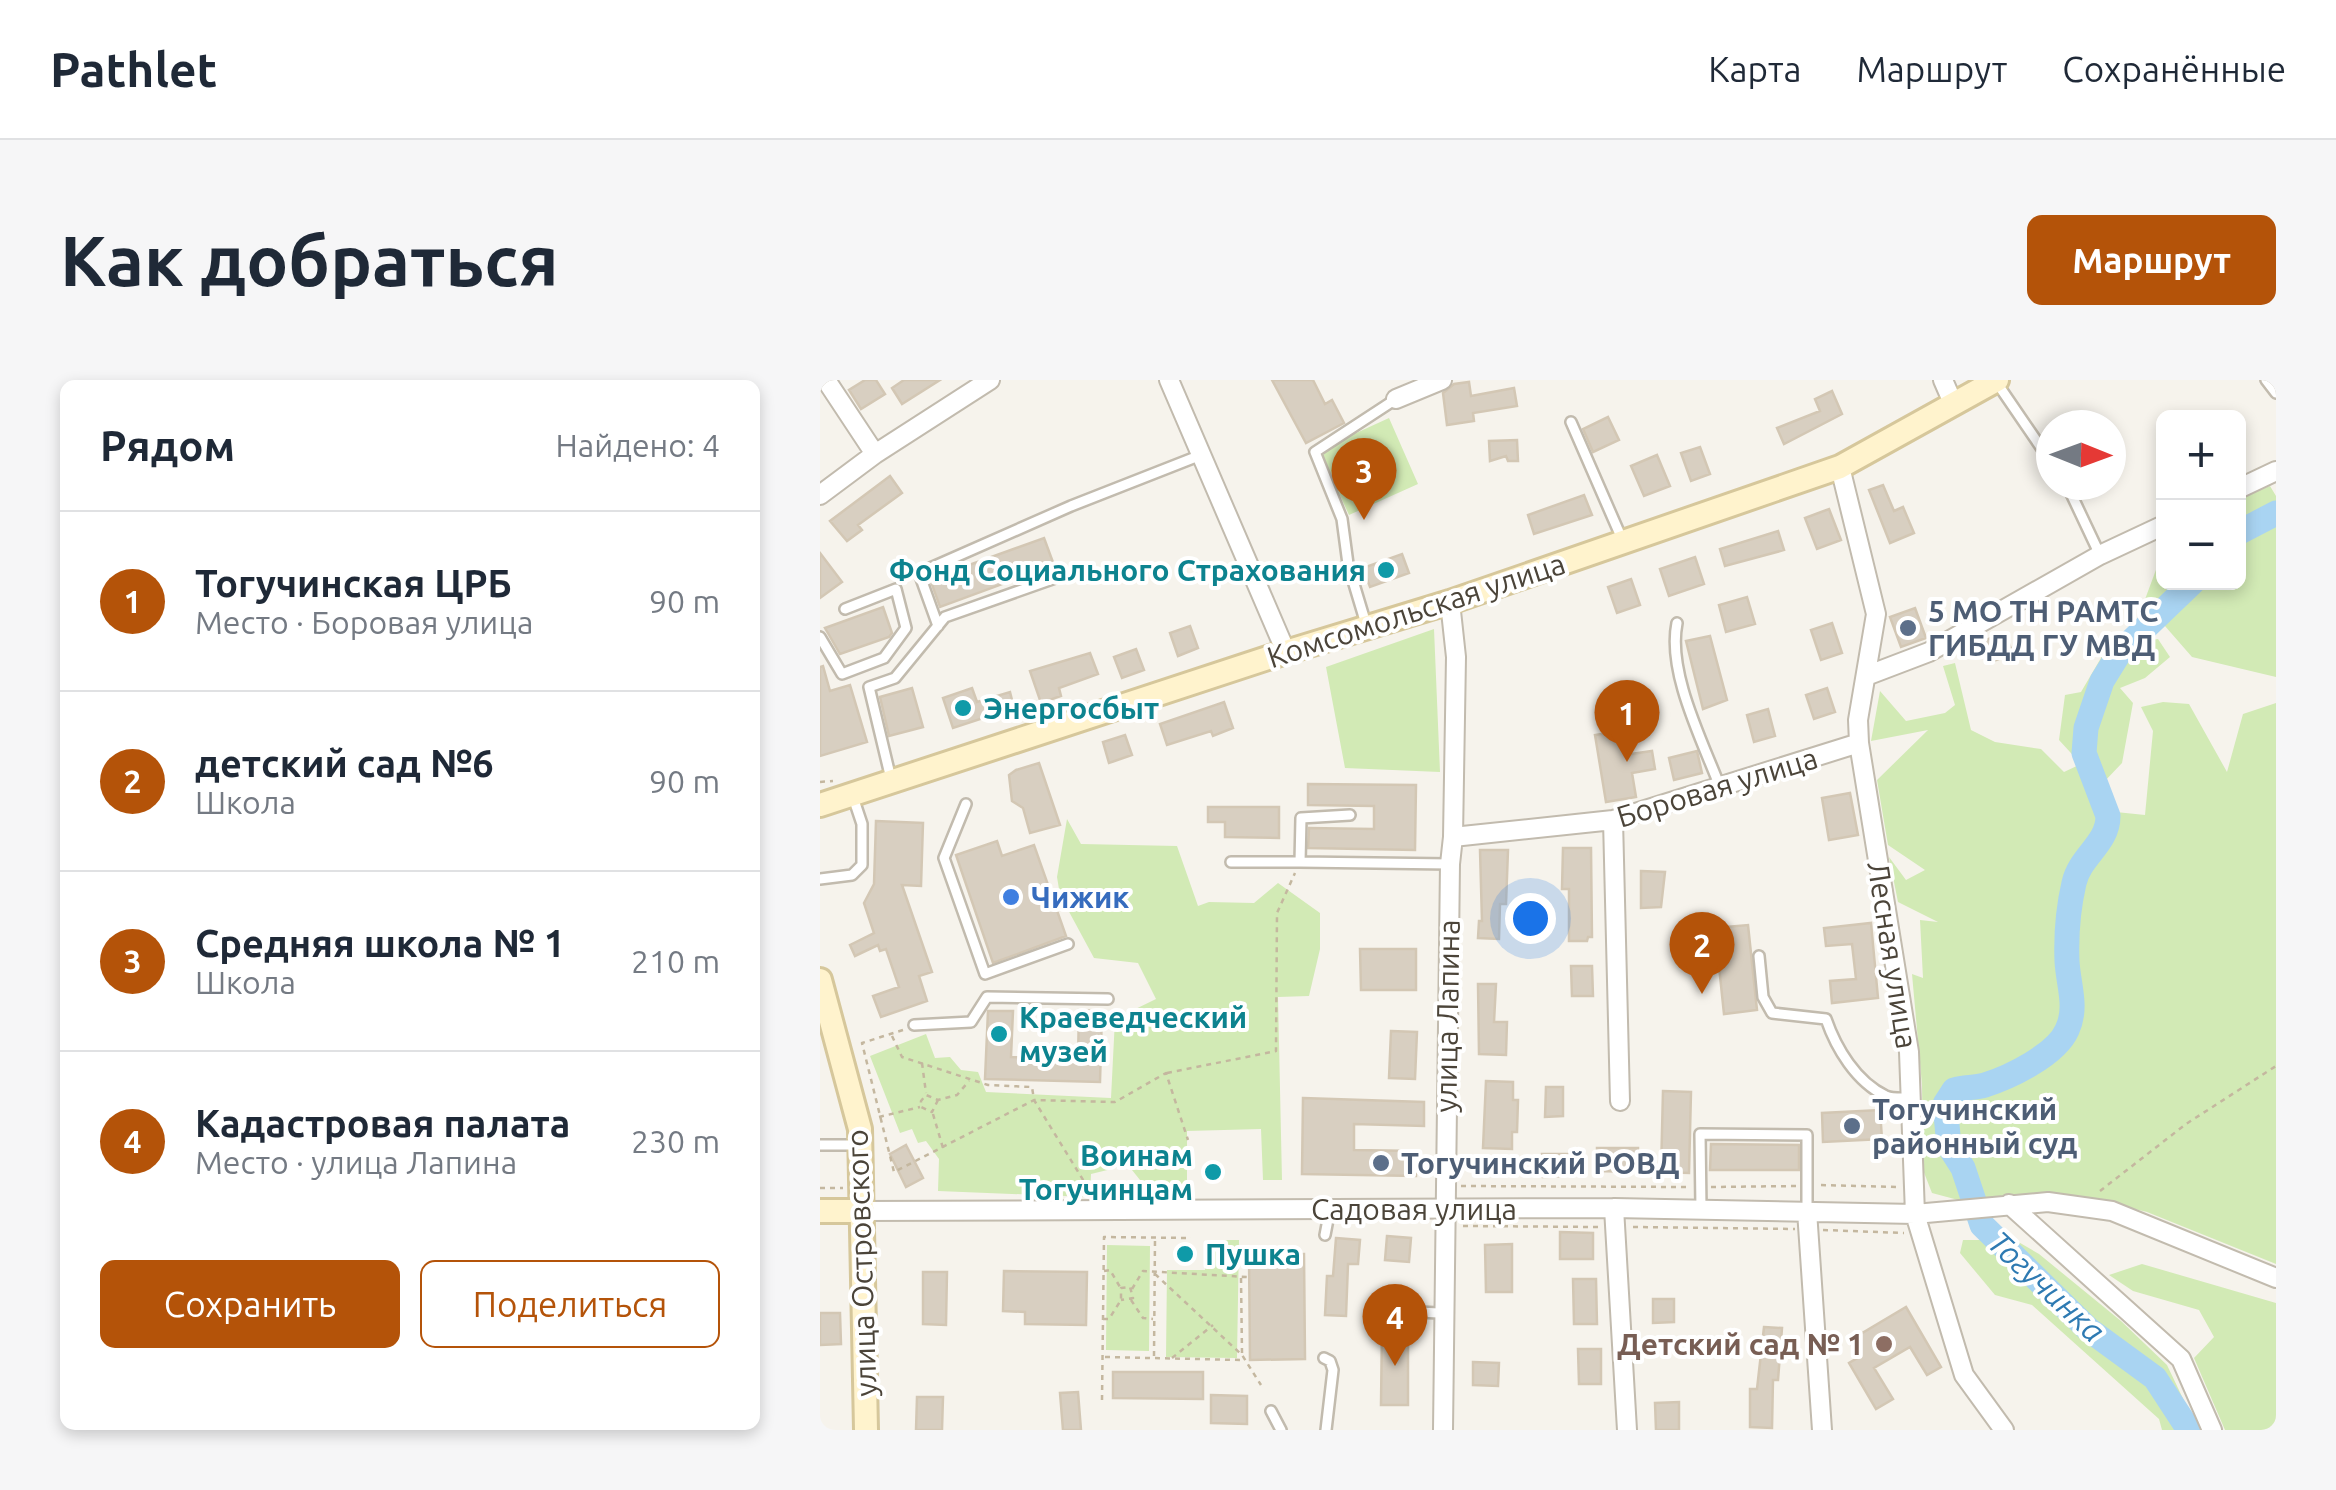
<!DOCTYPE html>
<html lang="ru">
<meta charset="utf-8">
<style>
body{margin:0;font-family:Ubuntu,sans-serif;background:#f6f6f7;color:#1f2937}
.controls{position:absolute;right:30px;top:30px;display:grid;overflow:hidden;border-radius:15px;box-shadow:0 5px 15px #0003}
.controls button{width:90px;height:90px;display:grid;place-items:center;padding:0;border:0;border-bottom:2px solid #e0e1e3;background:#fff;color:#1f2937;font:50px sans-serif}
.compass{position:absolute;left:1216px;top:30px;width:90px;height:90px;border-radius:50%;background:#fff;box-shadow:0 5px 15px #0003;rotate:91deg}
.you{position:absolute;left:710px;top:538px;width:35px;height:35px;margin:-25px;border:8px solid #fff;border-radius:50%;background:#1a73e8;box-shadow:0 0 0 15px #1a73e833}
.badge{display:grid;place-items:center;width:65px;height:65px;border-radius:50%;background:#b45309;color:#fff;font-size:32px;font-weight:700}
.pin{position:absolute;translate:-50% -82px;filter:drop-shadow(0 2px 5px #0008)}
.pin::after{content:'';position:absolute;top:52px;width:35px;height:30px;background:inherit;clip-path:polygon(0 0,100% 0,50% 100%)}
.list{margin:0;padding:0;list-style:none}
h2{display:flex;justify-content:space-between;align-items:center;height:130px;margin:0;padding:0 40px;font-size:42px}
h2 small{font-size:32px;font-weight:400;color:#747a83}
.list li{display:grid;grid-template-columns:65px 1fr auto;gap:30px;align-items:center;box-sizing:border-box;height:180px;padding:0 40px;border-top:2px solid #e0e1e3}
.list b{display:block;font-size:38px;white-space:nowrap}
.list p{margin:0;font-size:32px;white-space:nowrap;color:#747a83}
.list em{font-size:32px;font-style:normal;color:#747a83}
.actions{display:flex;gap:20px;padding:30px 40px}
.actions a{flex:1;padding:22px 0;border:2px solid #b45309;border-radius:15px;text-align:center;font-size:35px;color:#b45309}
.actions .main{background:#b45309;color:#fff}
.map{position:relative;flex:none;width:1456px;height:1050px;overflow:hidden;border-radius:15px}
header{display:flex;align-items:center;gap:60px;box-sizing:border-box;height:140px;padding:0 50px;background:#fff;border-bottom:2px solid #e0e1e3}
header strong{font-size:48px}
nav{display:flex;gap:55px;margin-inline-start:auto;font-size:35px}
.intro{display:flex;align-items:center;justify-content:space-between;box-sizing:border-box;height:240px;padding:0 60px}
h1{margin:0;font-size:70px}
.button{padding:25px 45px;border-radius:15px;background:#b45309;color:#fff;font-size:35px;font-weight:700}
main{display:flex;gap:60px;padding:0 60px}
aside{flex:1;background:#fff;border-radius:15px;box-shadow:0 5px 15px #0003}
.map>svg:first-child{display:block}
.green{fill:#d2eab5}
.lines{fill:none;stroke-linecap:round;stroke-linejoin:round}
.river{stroke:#a9d4f2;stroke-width:25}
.building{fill:#d8cfc1;stroke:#d3c7b4;stroke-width:2.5}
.lane-casing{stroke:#c2bbae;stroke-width:14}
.street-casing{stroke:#c2bbae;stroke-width:22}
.secondary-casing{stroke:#d6c79b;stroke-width:28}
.path{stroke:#c4b79f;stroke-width:2.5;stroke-dasharray:5 5;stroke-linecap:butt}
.lane{stroke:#fff;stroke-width:9}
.street{stroke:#fff;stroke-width:18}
.secondary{stroke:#fff3cd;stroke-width:22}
.culture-dot{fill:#0f9aa8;stroke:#fff;stroke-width:4}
.service-dot{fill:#5c6f8a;stroke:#fff;stroke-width:4}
.shop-dot{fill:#3f7fe0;stroke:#fff;stroke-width:4}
.education-dot{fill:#8d6e63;stroke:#fff;stroke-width:4}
.labels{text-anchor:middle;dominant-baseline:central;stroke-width:8;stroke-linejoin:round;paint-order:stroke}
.culture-label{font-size:30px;font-weight:bold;fill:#0d838f;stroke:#fff;text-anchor:start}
.street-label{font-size:30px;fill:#4b4439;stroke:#fff}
.service-label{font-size:30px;font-weight:bold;fill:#4e5e75;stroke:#fff;text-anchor:start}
.shop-label{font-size:30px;font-weight:bold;fill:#366cbe;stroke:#fff;text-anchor:start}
.education-label{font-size:30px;font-weight:bold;fill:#785e54;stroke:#fff;text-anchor:end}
.water-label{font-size:32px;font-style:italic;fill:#2e7ab2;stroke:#fff}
</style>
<header>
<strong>Pathlet</strong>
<nav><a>Карта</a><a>Маршрут</a><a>Сохранённые</a></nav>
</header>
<div class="intro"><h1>Как добраться</h1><a class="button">Маршрут</a></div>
<main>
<aside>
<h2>Рядом<small>Найдено: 4</small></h2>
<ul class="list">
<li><span class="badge">1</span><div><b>Тогучинская ЦРБ</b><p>Место · Боровая улица</p></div><em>90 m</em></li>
<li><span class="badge">2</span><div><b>детский сад №6</b><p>Школа</p></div><em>90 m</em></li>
<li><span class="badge">3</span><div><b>Средняя школа № 1</b><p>Школа</p></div><em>210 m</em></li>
<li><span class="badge">4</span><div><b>Кадастровая палата</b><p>Место · улица Лапина</p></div><em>230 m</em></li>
</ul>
<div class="actions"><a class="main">Сохранить</a><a>Поделиться</a></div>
</aside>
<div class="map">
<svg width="1456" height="1050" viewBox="0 0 1456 1050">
<rect width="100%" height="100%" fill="#f6f3ec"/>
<path class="green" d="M569,38L598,104L529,135L499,70Z
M1450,106L1456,116V297L1372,277L1324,222L1343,171L1344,202H1418L1419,118Z
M614,249L620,392L525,388L506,287Z
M1338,259L1350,277L1325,298L1300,308L1313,323L1302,383L1283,403L1296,432L1325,435L1333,351L1321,327L1343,322L1369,324L1407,392L1423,334L1456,323V884L1327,832L1257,815H1204L1142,821L1112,813L1103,790L1102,705L1092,594L1103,598L1100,540L1118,542L1078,522L1069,477L1086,500L1105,490L1068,465L1057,400L1108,350L1051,361L1060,311L1086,341L1125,333L1135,325L1123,286L1135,283L1151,350L1175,362L1221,369L1244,392L1261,384L1239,360L1245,315L1261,312L1288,266Z
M247,439L261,464L357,466L378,526L389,522L434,523L458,503L500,533V569L489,616L458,617L462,800H443L441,749L367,751V817L324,805L308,785L271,794L270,817L118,811L119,779L106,761L98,763L92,749L80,753L50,676L106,654L115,678L130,677L141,690L158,692L166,712L291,718L295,639L336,619L318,583L274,578L240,515L237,497Z
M386,860H419L417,978L346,977L347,890H385Z
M1143,860H1195L1219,874L1301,941L1347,985L1378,1050H1342L1339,1039L1212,925L1175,915L1140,873Z
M287,865L330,866L329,971L286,970Z
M1322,884L1456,923V1050H1405L1374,978L1394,957L1379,930L1313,911L1289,895Z"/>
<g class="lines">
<path class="river" d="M1418,153L1456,133
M1369,1050L1335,998L1268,949L1162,845L1143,788L1129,766L1125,724L1134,710C1145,707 1155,708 1165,705C1190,697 1236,675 1247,650C1258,627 1248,604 1247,581C1246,555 1248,529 1254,503C1260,476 1288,464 1288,436L1264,373L1266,348L1282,301L1300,272L1373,202"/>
</g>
<path class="building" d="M45,0H56L65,14L41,29L29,10Z
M84,0H120L82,24L72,8Z
M452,0H493L505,24L512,20L524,43L486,63Z
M649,2L651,16L694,8L697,26L653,33L654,41L627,45L623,13L634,4Z
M1012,11L1022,34L964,64L957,48L1000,31L995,19Z
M788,37L799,60L773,72L763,49Z
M697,60L698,81H688L686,76L670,81L669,61Z
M880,67L890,94L871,101L861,73Z
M837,75L850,106L824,116L811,86Z
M70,96L82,113L38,145L42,150L27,161L10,141Z
M1063,105L1074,131L1083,127L1094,153L1070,163L1049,110Z
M764,115L772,135L714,154L708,135Z
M1009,129L1021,160L997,169L985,138Z
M958,151L964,170L905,186L900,169Z
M224,158L234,185L120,227L110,199Z
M0,173L22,202L0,218Z
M582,174L589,193L550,207L543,188Z
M875,177L884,204L849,216L840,189Z
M811,199L820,225L797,233L788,207Z
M927,217L935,244L906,252L899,225Z
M63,227L72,253L69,257L20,274L5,248Z
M1095,228L1106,258L1081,267L1070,237Z
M1012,243L1022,273L1001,280L991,250Z
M370,246L378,268L358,276L350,253Z
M1185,253L1193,274L1168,283L1160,262Z
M890,256L907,320L883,329L866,261Z
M316,269L324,290L302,298L294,277Z
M270,273L278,294L239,308L241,316L221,323L210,291Z
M3,286L10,311L30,305L47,362L0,376V287Z
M92,308L103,347L69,356L60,317Z
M152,308L157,322L190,312L194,328L133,348L123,318Z
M1007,308L1015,332L994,339L986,315Z
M404,322L413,348L393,356L391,351L347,365L340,344Z
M948,329L955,356L934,362L927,335Z
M807,350L811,374L832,371L835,389L812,393L816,417L786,422L775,355Z
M305,355L312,375L289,383L283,362Z
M877,371L882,393L854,400L849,378Z
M219,383L240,445L210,453L203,428L192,421L189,395L196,390Z
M488,404L596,405L595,470L488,468L489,448L554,449V426L488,425Z
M1030,413L1038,455L1009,460L1002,418Z
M388,427H459V458L405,457V442H388Z
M56,441L103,443L101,506L82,505L112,592L99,596L107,621L61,637L53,616L79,607L66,569L60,571L58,565L35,576L30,565L54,553L44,523L54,504Z
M177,461L182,476L214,465L246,556L173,583L136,475Z
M743,468H771L772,557H768L767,561H749V509H742Z
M660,470H688L686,524H680L679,559L658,558L659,541H662Z
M821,491L845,492L841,527L821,528Z
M1051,543L1058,618L1012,623L1010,601L1036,599L1032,564L1006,566L1004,548Z
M928,545L937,630L904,634L895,548Z
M540,569H596V610H541Z
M751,586H772L773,616H752Z
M658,604H676L674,642H687L686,675L659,674Z
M259,630L282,631L280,702L165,699L168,631H193L191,677L258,679Z
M571,651L597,652L595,699L569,698Z
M666,701L693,702V720H698L697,752H692V769L663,768Z
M726,707H743V736L725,737Z
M843,711L871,712L869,793L841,792Z
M483,718L604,722V746L534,744V770L597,771L596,796L482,794Z
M1060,730L1062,759L1003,762L1002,733Z
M891,764L979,765V790H890Z
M86,765L103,798L86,807L70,774Z
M777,768H818V792L777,791Z
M722,774H751V796L723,797Z
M740,852L773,853V879H740Z
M567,856L591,858L589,882L565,880Z
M516,858L540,860L538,884H528L526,936L505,935L507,896H513Z
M692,864V912H666L665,865Z
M484,874L485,979L430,980L429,875Z
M184,891L267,892L266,945L205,944V932L183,931Z
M103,892H127L126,945L103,944Z
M753,899H776L777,944H754Z
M833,919H854V942L833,943Z
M1086,927L1121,987L1107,995L1090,967L1054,988L1073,1019L1056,1029L1029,983L1039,977L1029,961Z
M0,933H20L21,964L0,965Z
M562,946H588V1025H561Z
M944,947L962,948L958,1000H953L952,1048L930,1047V1009H937Z
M758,969H781V1004H759Z
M653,982L679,983L678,1006L653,1005Z
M293,992H383V1019L293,1018Z
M258,1012L261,1050H243L240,1013Z
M391,1015L427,1016V1044L391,1043Z
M97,1017H123L122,1050H96Z
M859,1022V1050H836L835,1023Z"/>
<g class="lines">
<g class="lane-casing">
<path id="lane" d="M1446,0L1456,13
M1177,3L1231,82
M751,42L802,159
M1247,105L1280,175
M857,243C847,292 882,360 900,407
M546,244L528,184L522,139L495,72L576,19
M118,246L99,193L251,126L381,75
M0,257L22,294L64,278L86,248L76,209L25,229
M71,399L49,307L75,298L125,237L244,195
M146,424L124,478L165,594L248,564
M530,435L481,438L480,482L630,484
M411,482H480
M0,499L32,495L42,485V444L33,417
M939,576L943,617L952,633L1006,639C1016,668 1036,702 1066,716C1072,719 1083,718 1091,718
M94,645L151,642L167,617L288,619
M0,765H37
M881,829L880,754L987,755V831
M505,855L510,829
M555,941C571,927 603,933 624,933
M504,978L510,981L513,990L506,1050
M451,1031L461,1050"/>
</g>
<g class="street-casing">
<path id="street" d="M6,0L55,74
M349,0L466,272
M1123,0L1133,23
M576,19L622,0
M1020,87L1056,234L1038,340L1039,363L1089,672L1095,834L1144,995L1184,1050
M1418,109L1456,91
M0,115L55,74L170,0
M1046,296L1109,272L1280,175L1344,145
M793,440L800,721
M633,457L793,440L1039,363
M1189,824L1361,979L1392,1050
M794,828L807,1050
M43,831L794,828L1095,834L1228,822L1292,831L1456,898
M987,831L1002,1050
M623,1050L630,484L633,457L636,277L630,222"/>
</g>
<g class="secondary-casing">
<path id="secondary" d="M0,425L466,272L630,222L1020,87L1177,0
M0,600L40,749L46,1050
M0,831H43"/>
</g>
<path class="path" d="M0,402L13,401
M83,650L42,663L74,792L214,720L295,722L346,693L368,760
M72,656L82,677L168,705L212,707L214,720L268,808H292
M102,683L106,713
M347,693L456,671L457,533L475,493
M118,720L112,732L101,727V721L106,715L118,720L137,715L149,701
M113,734L123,768
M59,737L100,727
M1001,805L1078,807
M641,806L868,807
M891,807L978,806
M0,808H23
M1280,811L1366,744L1456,686
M643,846L780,847
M813,847L975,849
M1003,850L1084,853
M284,891L290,890L300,907
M335,894L422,975L441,1005
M421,898L422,973
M312,909L323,891L427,897
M311,920L323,938L333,939
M283,939H289L301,920V908L310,907L313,918L301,920
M334,976L335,859
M285,977L422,980
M352,978L393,945
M282,1020L284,857L371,858"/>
<use href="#lane" class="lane"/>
<use href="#street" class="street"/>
<use href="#secondary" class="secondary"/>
</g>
<g class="culture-dot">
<circle cx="566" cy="190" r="10"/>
<circle cx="143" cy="328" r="10"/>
<circle cx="179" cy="654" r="10"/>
<circle cx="393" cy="792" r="10"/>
<circle cx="365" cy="874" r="10"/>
</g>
<g class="service-dot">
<circle cx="1088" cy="248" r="10"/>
<circle cx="1032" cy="746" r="10"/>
<circle cx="561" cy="783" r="10"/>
</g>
<circle class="shop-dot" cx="191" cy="517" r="10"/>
<circle class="education-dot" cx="1064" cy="964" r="10"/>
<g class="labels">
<g class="culture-label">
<text x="546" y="190" text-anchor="end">Фонд Социального Страхования</text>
<text x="163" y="328">Энергосбыт</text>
<text x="199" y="637">Краеведческий<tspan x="199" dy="34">музей</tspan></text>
<text x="373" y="775" text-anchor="end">Воинам<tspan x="373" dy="34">Тогучинцам</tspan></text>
<text x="385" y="874">Пушка</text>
</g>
<g class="street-label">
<text transform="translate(596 230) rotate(-18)">Комсомольская улица</text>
<text transform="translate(897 407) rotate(-17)">Боровая улица</text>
<text transform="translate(1073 575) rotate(81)">Лесная улица</text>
<text transform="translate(627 636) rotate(-89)">улица Лапина</text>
<text x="594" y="829">Садовая улица</text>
<text transform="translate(41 883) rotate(-92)">улица Островского</text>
</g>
<g class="service-label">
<text x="1108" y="231">5 МО ТН РАМТС<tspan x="1108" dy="34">ГИБДД ГУ МВД</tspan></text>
<text x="1052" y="729">Тогучинский<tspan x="1052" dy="34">районный суд</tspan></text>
<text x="581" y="783">Тогучинский РОВД</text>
</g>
<g class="shop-label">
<text x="211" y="517">Чижик</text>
</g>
<g class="education-label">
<text x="1044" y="964">Детский сад № 1</text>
</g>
<g class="water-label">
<text transform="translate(1227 906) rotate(43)">Тогучинка</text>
</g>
</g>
</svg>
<div class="controls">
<button>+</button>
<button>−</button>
</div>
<svg class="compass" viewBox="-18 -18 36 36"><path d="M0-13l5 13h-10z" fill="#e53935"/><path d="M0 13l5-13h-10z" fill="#747a83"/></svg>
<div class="you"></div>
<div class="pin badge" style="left:807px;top:382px">1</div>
<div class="pin badge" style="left:882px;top:614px">2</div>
<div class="pin badge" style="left:544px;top:140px">3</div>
<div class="pin badge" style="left:575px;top:986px">4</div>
</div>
</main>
